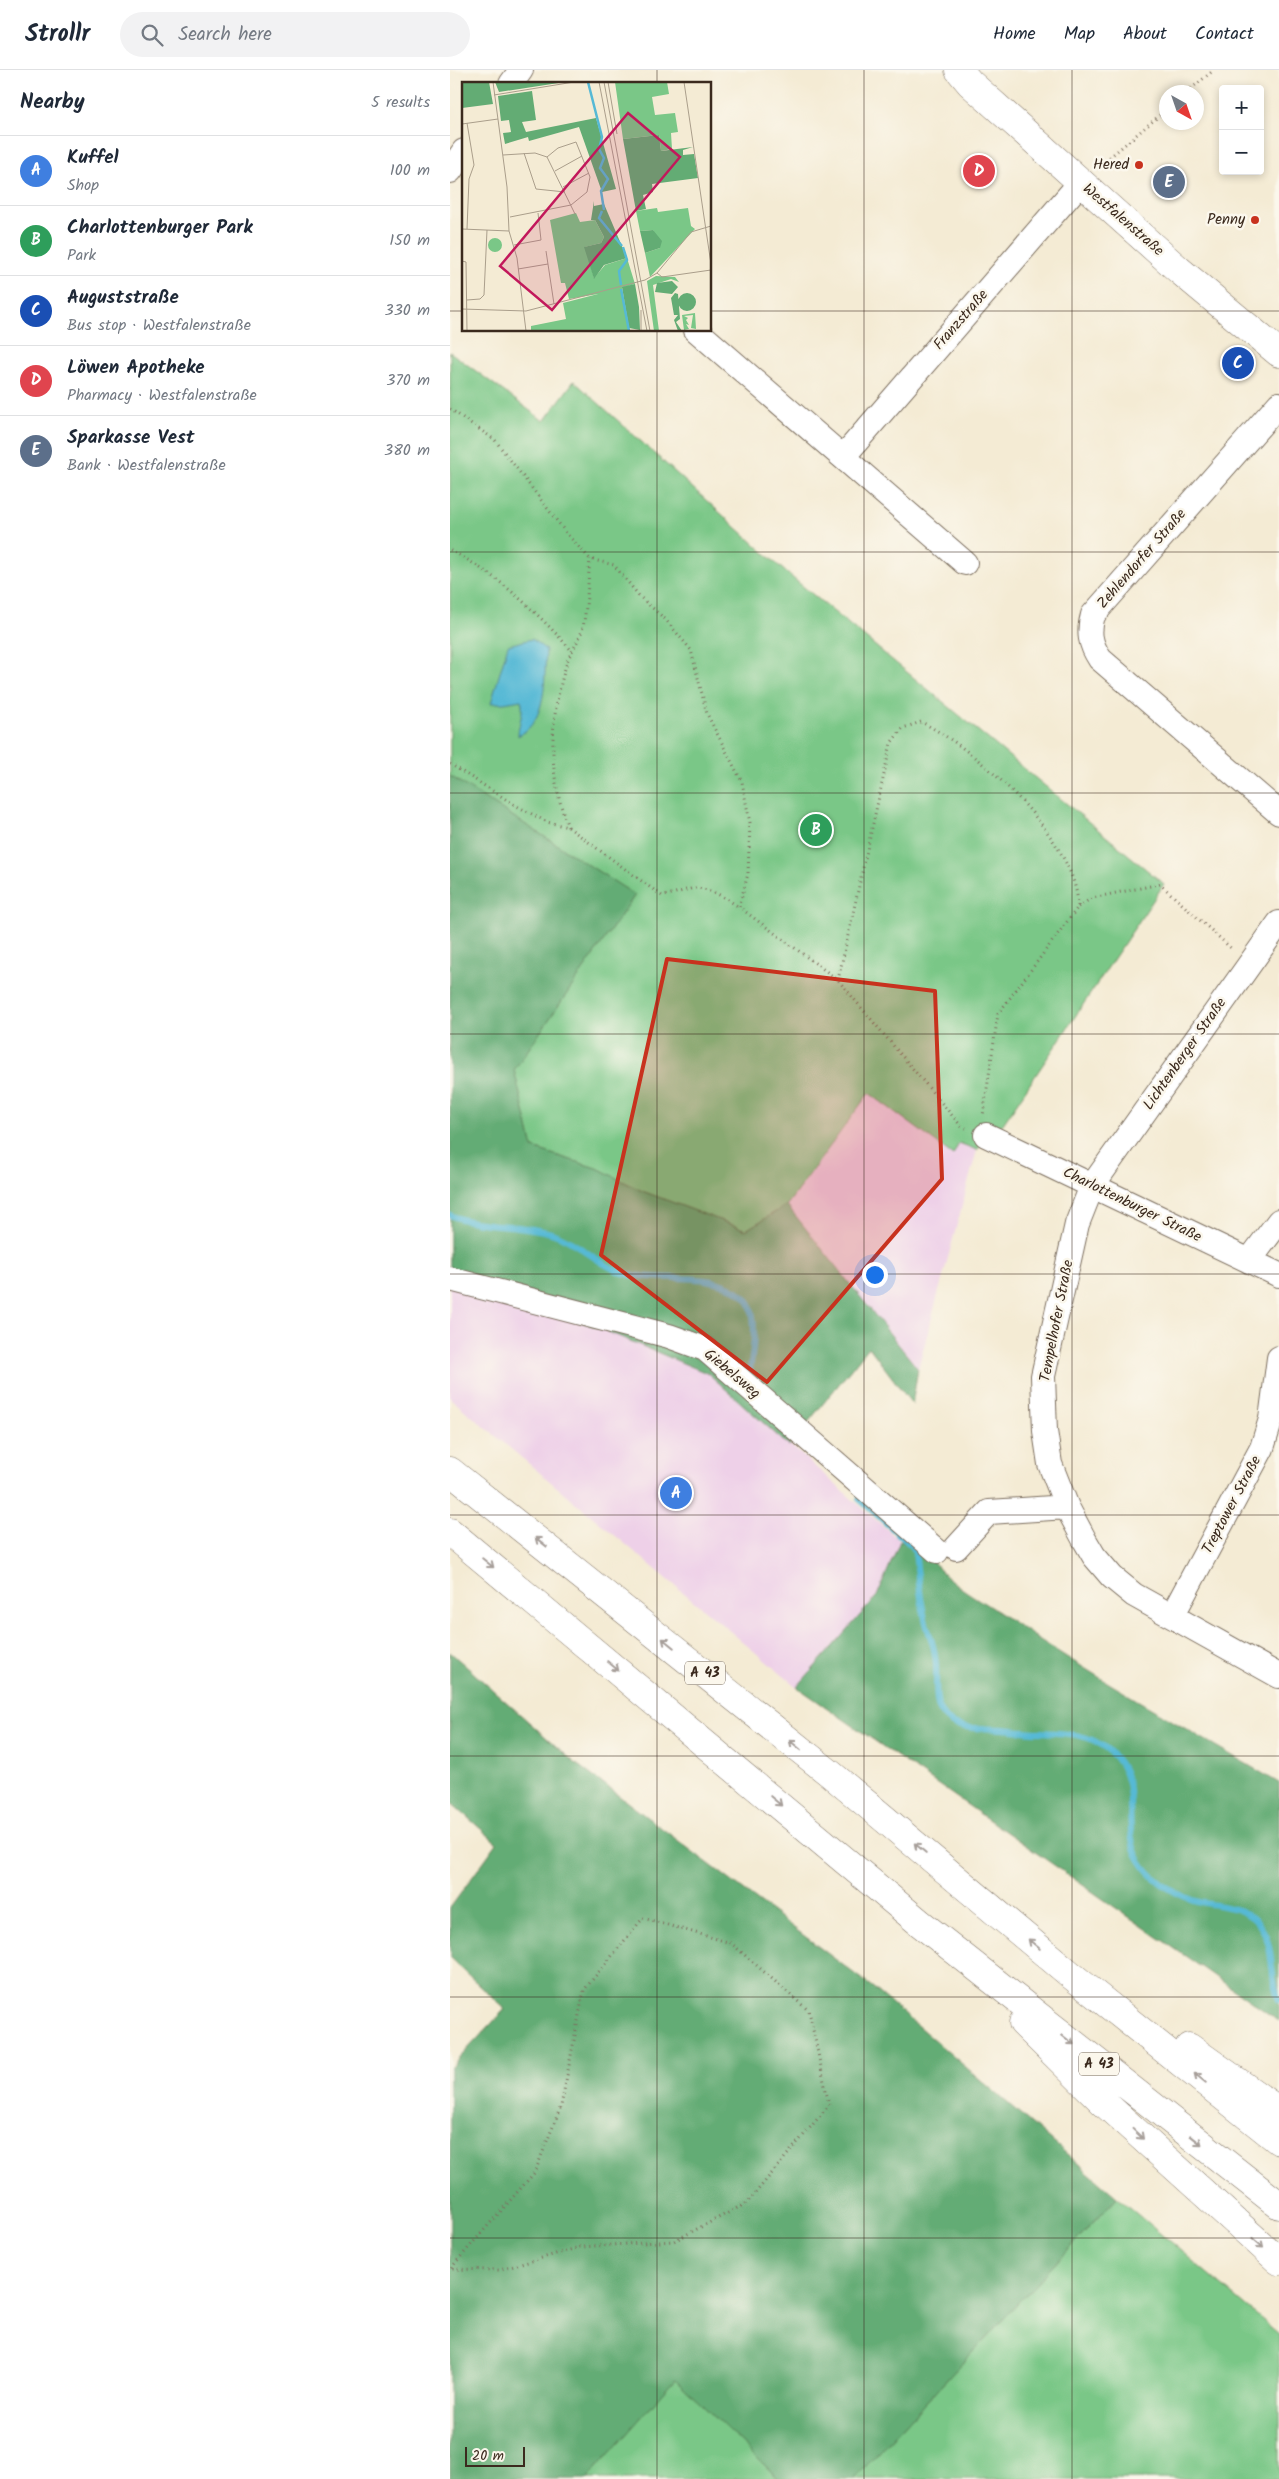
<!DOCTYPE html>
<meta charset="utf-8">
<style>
body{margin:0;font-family:Kalam,sans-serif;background:#f2f2f3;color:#1f2937}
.controls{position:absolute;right:15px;top:15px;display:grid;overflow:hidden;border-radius:5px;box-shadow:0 2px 8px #0003}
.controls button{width:45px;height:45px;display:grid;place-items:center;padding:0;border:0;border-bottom:1px solid #e0e1e3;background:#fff;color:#1f2937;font:25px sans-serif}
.compass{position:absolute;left:709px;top:15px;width:45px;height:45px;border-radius:50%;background:#fff;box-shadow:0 2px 8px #0003;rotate:140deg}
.scale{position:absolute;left:15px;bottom:12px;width:60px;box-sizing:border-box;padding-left:5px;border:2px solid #3b2a1e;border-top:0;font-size:14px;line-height:18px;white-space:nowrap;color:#3b2a1e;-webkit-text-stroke:4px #fbf7ec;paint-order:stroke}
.you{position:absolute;left:424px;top:1204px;width:18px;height:18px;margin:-12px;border:4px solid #fff;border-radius:50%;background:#1a73e8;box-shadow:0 0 0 8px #1a73e833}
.badge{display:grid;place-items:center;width:32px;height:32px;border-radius:50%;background:#b45309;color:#fff;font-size:16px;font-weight:700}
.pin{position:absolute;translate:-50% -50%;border:2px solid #fff;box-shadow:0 1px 5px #0006}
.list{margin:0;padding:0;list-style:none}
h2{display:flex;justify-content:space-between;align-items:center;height:65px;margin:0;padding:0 20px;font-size:21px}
h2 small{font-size:16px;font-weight:400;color:#747a83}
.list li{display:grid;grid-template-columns:32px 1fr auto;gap:15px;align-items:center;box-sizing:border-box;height:70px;padding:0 20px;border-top:1px solid #e0e1e3}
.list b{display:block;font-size:19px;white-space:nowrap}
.list p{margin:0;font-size:16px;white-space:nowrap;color:#747a83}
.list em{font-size:16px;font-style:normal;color:#747a83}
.icon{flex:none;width:28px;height:28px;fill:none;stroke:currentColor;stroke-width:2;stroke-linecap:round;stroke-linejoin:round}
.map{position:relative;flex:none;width:829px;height:2409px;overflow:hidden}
header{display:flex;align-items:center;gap:30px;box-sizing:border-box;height:70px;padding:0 25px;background:#fff;border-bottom:1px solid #e0e1e3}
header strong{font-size:24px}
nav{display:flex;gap:28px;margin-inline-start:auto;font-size:18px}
.search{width:350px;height:45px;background:#f2f2f3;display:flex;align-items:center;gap:12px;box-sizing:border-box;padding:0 18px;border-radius:28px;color:#747a83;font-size:19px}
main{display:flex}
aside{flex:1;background:#fff}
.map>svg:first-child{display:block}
.built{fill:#eed0e8}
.green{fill:#7ac787;stroke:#5a7852}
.forest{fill:#63ac74;stroke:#4f6b49}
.water{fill:#56b9d5;stroke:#48727a}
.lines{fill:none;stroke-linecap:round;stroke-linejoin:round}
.stream{stroke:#56b9d5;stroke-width:6}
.minor-casing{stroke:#7c6e5e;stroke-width:26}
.major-casing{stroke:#7c6e5e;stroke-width:29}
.highway-casing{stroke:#7c6e5e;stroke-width:29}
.path{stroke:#7c6e5e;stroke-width:3;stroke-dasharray:1 4;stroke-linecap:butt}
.minor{stroke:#fff;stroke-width:24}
.major{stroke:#fff;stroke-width:28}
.highway{stroke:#fff;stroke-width:28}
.oneway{stroke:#a79f9a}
.marked{fill:#c8321e;fill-opacity:0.2;stroke:#c8321e;stroke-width:4;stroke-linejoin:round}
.grid{fill:none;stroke:#3b2a1e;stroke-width:1;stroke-opacity:0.55}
.poi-dot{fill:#c8321e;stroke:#fbf7ec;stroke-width:2}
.labels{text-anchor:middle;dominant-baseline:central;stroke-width:5;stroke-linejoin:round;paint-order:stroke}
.shield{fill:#fbf7ec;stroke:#75685c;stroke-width:1}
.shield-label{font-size:14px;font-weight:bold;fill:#3b2a1e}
.poi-label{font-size:15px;fill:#3b2a1e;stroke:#fbf7ec;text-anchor:end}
.street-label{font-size:15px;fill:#3b2a1e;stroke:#fbf7ec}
.inset-river{fill:none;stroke:#56b9d5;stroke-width:2.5}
.inset-road{fill:none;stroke:#aa9e8b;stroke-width:1}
.view{fill:#c2185b;fill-opacity:0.15;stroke:#c2185b;stroke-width:2.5}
.inset-edge{fill:none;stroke:#3b2a1e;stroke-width:2.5}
</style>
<header>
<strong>Strollr</strong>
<div class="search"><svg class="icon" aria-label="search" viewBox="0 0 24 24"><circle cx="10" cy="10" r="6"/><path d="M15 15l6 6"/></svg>Search here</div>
<nav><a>Home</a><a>Map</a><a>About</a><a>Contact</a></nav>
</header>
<main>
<aside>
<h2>Nearby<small>5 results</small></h2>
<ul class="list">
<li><span class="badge" style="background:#3f7fe0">A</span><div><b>Kuffel</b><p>Shop</p></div><em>100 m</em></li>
<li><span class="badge" style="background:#2e9e5b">B</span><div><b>Charlottenburger Park</b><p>Park</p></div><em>150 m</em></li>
<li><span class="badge" style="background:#1a4fb4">C</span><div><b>Auguststraße</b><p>Bus stop · Westfalenstraße</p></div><em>330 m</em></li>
<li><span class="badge" style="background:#e0444e">D</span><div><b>Löwen Apotheke</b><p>Pharmacy · Westfalenstraße</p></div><em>370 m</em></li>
<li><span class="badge" style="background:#5c6f8a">E</span><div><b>Sparkasse Vest</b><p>Bank · Westfalenstraße</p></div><em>380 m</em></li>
</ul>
</aside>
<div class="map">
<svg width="829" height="2409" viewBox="0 0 829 2409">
<rect width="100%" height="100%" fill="#fbf7ec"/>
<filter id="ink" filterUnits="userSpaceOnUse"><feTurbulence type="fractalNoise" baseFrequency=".02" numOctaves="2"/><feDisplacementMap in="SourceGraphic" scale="10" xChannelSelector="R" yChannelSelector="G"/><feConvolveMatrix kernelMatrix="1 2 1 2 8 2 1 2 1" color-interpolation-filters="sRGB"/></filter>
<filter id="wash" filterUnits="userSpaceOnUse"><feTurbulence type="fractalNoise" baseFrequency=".0096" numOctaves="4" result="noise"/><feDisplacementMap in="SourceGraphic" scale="20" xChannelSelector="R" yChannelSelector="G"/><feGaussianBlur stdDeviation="1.12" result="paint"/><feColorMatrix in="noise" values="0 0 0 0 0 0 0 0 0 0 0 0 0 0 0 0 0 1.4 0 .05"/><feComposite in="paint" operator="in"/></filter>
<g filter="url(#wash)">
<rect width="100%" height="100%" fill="#f4ebd4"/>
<path class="built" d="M419,1023L503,1085L508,1073L527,1080L468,1299L337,1135Z
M0,1205L154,1260L259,1304L450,1471L427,1526L347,1617L0,1328Z"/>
<path class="green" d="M0,282L94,351L124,311L338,504L714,814L553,1054L527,1080L509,1073L503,1085L419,1023L337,1135L296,1160L192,1121L149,1099L83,1078L64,1000L185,825L0,706Z
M667,2127L829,2264V2409H404Z
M225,2308L329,2409H137Z"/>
<path class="forest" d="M0,706L185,825L64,1000L83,1078L149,1099L192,1121L296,1160L337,1135L468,1299L462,1334L419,1277L339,1376L259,1304L154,1260L0,1205Z
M450,1471L477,1481C490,1509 523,1525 548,1542C638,1604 734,1657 829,1713V1951L347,1617L427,1526Z
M0,1582L124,1692L426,1920L667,2127L404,2409H329L225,2309L137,2409H0V1998L55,1939L0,1888V1838L47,1773L0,1732Z"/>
<path class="water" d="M82,569L96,580C94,610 98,650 68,666C68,653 75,642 71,630L54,633H41L58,575Z"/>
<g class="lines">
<path class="stream" d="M0,1145C29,1158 71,1153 104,1164C129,1172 148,1195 173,1203C211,1214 263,1198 295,1227C309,1240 303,1283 300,1300
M409,1429L462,1476L465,1482C468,1505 470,1527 475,1549C478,1562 484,1574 485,1586C488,1602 484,1618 488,1635C496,1664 529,1657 553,1659C565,1660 578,1662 590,1662C615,1663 639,1663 658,1680C696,1713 669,1756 689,1789C701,1809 721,1822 743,1830C767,1838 794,1833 811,1857C825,1877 819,1908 829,1930"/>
</g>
</g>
<g filter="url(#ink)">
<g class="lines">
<g class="minor-casing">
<path id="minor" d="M61,14L71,0
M0,101L14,81
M246,260L515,493
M829,334L643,545C638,562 640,574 650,589L829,743
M393,387L630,113
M829,853L642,1116L627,1154L593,1306L595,1361L600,1394L617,1437L634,1469L644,1486L662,1507L684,1525L829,1606
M536,1065L829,1205
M799,1191L829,1151
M0,1209L219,1266L255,1279L487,1481
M506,1478L539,1442L617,1437
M722,1546L812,1378L821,1349L829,1288"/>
</g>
<g class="major-casing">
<path id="major" d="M509,0L520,13L729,200L829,283"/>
</g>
<g class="highway-casing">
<path id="highway" d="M0,1401L382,1705L621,1905L829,2071
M0,1462L470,1853L829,2135
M573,1953L652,2031L829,2191
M739,1977L829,2041"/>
</g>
<path class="path" d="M737,22L764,0
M648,97L716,40
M0,339L45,370L117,464L140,489L164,495L190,527L215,549L241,580L257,644L292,712L300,753L298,804L289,837L388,910L511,1056L516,1058
M0,480C48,505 86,541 122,581
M0,694L65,735L97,752L118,757L212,826C221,825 241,818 246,818C262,819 277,829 289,837
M118,757C97,701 99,649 117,592C121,581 130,570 133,557C137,536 138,511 140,489
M628,837L642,828L710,814L783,880
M388,910L441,673L453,658L471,652C527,679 628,771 628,837L548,944L533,1046
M193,1848L281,1873L359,1941L379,2035L297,2133L224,2171L130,2177L50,2200L0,2199L85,2102L111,2036L134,1920Z"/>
<use href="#minor" class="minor"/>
<use href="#major" class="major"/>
<use href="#highway" class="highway"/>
</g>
<defs><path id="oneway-shaft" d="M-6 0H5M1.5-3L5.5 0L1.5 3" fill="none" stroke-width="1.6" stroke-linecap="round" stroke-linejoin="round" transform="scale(1.25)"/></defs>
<g class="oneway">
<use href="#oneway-shaft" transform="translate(91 1472) rotate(-142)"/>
<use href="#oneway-shaft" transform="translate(38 1493) rotate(39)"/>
<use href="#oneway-shaft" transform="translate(218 1573) rotate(-141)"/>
<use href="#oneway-shaft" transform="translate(163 1596) rotate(40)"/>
<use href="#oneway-shaft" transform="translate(345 1675) rotate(-141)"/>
<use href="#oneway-shaft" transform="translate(326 1731) rotate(40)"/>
<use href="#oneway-shaft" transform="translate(470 1778) rotate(-140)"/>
<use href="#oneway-shaft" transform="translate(584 1874) rotate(-140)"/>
<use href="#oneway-shaft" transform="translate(618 1970) rotate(38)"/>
<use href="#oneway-shaft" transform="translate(750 2008) rotate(-141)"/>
<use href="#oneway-shaft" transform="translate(688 2064) rotate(43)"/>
<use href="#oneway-shaft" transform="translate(746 2070) rotate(38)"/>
<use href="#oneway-shaft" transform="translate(808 2173) rotate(41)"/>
</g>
</g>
<path class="marked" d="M217,889L485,921L492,1109L317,1312L151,1185Z"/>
<path class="grid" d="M207,0V14M414,0V2409M622,0V2409M0,241H14M260,241H829M207,260V2409M0,482H829M0,723H829M0,964H829M0,1204H829M0,1445H829M0,1686H829M0,1927H829M0,2168H829"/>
<g class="poi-dot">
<circle cx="689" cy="95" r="5"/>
<circle cx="805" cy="150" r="5"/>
</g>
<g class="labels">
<g class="shield">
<rect x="235" y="1591.5" width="40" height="23" rx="4"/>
<rect x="629" y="1982.5" width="40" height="23" rx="4"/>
</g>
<g class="shield-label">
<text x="255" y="1603">A 43</text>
<text x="649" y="1994">A 43</text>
</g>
<g class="poi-label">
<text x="679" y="95">Hered</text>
<text x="795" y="150">Penny</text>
</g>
<g class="street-label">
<text transform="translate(673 150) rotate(41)">Westfalenstraße</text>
<text transform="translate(511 250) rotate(-49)">Franzstraße</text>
<text transform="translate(692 489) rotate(-49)">Zehlendorfer Straße</text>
<text transform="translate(735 984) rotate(-55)">Lichtenberger Straße</text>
<text transform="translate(682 1135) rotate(26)">Charlottenburger Straße</text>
<text transform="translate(607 1251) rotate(-79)">Tempelhofer Straße</text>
<text transform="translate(282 1304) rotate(40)">Giebelsweg</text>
<text transform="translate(782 1435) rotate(-62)">Treptower Straße</text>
</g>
</g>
<g transform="translate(12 12)">
<rect width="249" height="249" fill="#f4ebd4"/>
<path d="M153,0H205L207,12L190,15L193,33L213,31L216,50L209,51L210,67L199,69L197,53L161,57ZM195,126L196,130L226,126L229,144L233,147L188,195L183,171L198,166L191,148L178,149L174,129ZM114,131L118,140L133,138L142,155L139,161L123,165L132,196L143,183L165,176L173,202L160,206L168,249H69V244L104,237L101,221L136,212L107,217L103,201H99L88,138ZM26 163a7 7 0 1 1 14 0a7 7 0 1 1-14 0ZM194,194L213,195L217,200L209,197L191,203L197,249H192L185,199ZM233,231L234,247L229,246L231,233L222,234L226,236L224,238L227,243L224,242L227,247L222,248L220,233Z" fill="#7ac787"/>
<path d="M0,0H27L31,22L0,26ZM33,0H103L37,10ZM70,9L74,38L60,40L64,50L134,36L154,107L140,110L117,45L67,59L66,55L43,62L41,51L49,50L47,38L39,39L36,14ZM197,53L199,69L231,65L221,68V73L232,72L236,96L190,102L191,110L181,113L184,127L174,129L161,57ZM132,119V124L142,122L165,176L142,183L132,197L122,165L139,161L142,155L133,138H129ZM191,148L200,159L198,166L183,171L178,149ZM210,199L216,205L210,212L193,210L195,201ZM173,202L177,225L178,248L167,246L160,205ZM213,211L216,212L218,237L214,240L220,249H216L212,238L216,233H212L209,216ZM216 220a9 9 0 1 1 18 0a9 9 0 1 1-18 0Z" fill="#63ac74"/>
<path class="inset-river" d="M126,0L140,55L137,67L142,76L138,86L146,97L139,109L142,128M140,129L137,136L160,164M159,203L157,189L165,178L161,165M159,207L167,249"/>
<path class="inset-road" d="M31,0L45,105L47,149L55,176L64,249M137,0L185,249M142,0L188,249M146,0L155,52M222,0L249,182M32,13L112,0M5,41L12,83L7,97L5,147M0,42L36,37M62,71L74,107L103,110M41,73L73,71L85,75L113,132M93,89L120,74M101,105L127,91M48,135L109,123L125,110L128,95L114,60L96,66L85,75M0,147L47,149M52,163L79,158L76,131M84,169L92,222M0,179L4,180L5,249M56,187L86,182M195,191L200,195L249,188M5,218L18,217L22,213L25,148M0,227L64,229L183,198L195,191L229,150L249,144M179,249V228"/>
<path class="view" d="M166,31L218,75L90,228L38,184Z"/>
<rect width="249" height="249" class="inset-edge"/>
</g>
</svg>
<div class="controls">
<button>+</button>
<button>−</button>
</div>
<svg class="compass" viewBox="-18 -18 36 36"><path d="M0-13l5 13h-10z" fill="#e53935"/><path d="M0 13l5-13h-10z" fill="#747a83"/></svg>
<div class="scale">20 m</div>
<div class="you"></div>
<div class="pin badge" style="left:226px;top:1423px;background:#3f7fe0">A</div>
<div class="pin badge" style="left:366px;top:760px;background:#2e9e5b">B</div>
<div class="pin badge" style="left:788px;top:293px;background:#1a4fb4">C</div>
<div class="pin badge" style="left:529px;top:101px;background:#e0444e">D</div>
<div class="pin badge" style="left:719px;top:112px;background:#5c6f8a">E</div>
</div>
</main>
